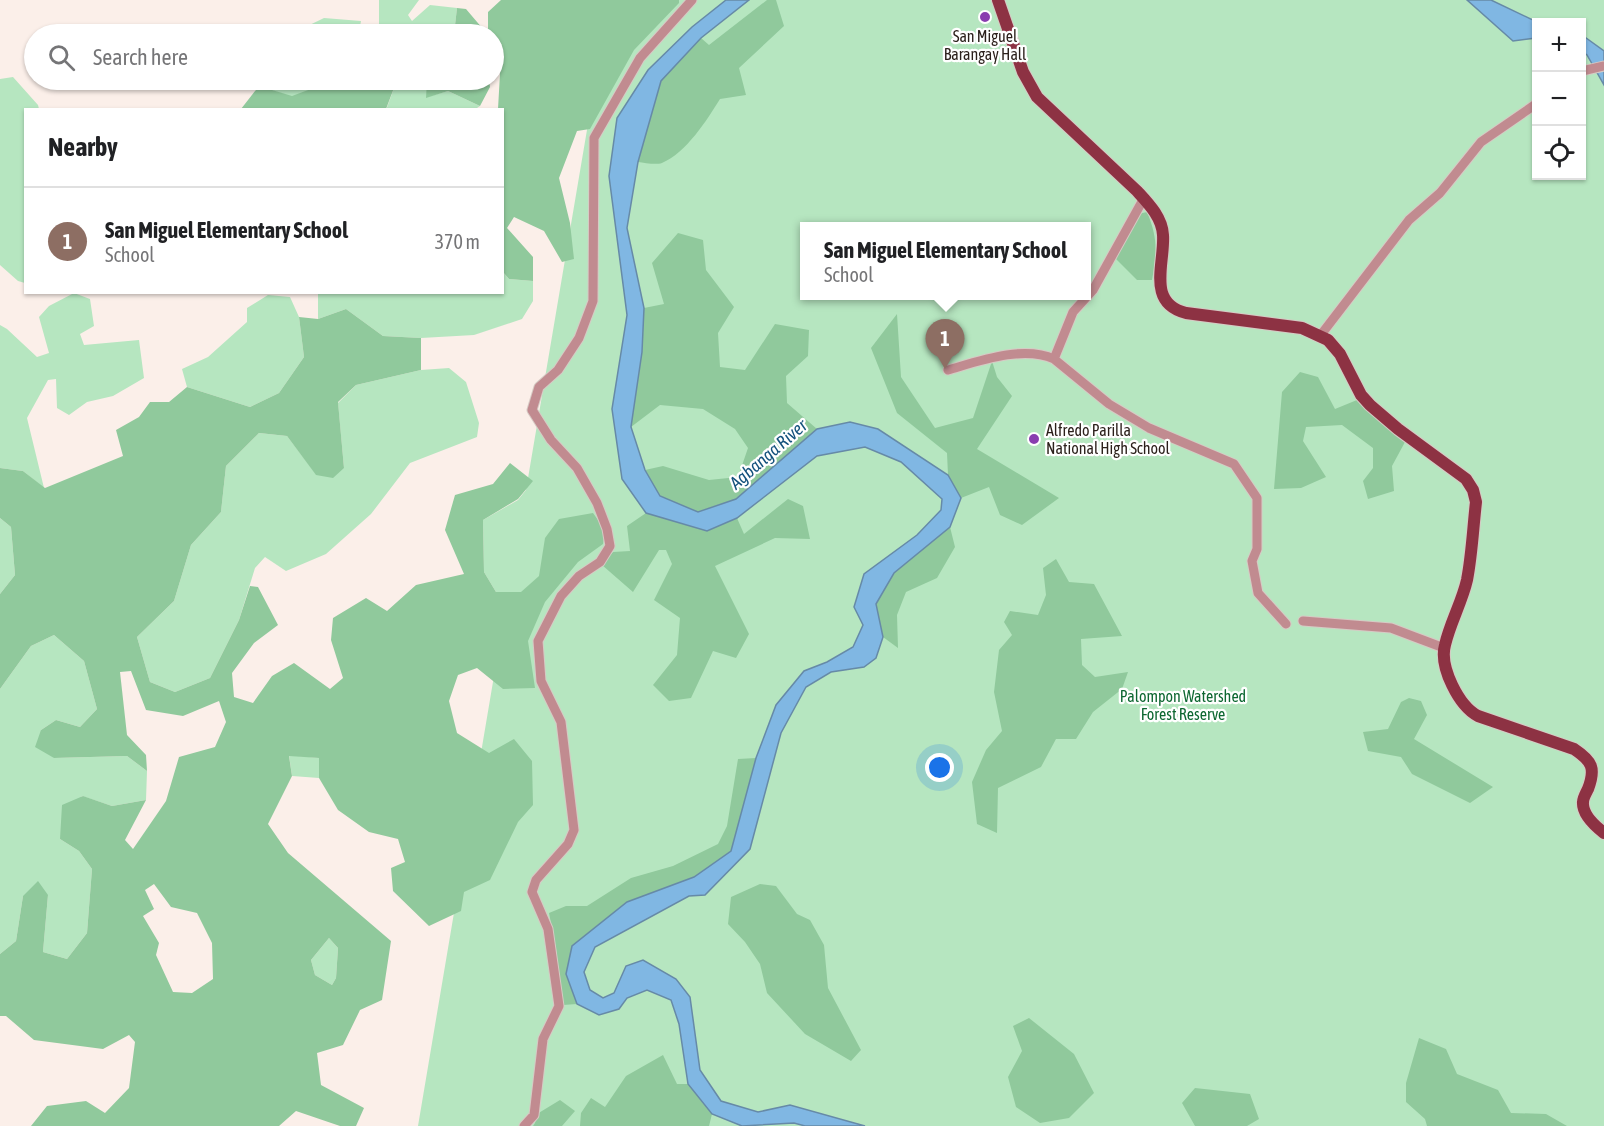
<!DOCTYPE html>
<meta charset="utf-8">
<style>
body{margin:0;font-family:"Asap Condensed",sans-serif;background:#f2f2f2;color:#202124}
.controls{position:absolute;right:18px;top:18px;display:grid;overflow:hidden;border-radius:0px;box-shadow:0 2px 4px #0004}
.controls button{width:54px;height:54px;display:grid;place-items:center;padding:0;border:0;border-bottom:2px solid #e0e0e0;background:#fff;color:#202124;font:30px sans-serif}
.you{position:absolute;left:940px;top:768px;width:21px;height:21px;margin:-15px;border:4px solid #fff;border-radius:50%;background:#1a73e8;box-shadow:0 0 0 9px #1a73e833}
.badge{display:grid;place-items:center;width:39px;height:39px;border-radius:50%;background:#893daf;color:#fff;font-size:20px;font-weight:700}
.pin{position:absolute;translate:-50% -50px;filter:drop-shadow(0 2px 3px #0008)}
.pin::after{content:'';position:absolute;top:32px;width:21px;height:18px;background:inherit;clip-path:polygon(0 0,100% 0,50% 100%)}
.popup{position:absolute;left:800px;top:222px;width:291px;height:78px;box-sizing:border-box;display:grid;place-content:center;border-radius:0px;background:#fff;filter:drop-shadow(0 2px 4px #0005);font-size:20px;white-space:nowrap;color:#757577}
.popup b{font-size:22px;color:#202124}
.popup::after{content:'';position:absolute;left:50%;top:100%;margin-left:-12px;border:12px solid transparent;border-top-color:#fff}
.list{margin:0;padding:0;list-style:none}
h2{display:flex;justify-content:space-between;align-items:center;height:78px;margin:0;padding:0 24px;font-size:26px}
h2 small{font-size:20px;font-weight:400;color:#757577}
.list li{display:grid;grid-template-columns:39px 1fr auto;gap:18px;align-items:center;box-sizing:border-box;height:108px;padding:0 24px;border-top:2px solid #e0e0e0}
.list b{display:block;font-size:22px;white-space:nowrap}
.list p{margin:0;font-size:20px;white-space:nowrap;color:#757577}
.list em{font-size:20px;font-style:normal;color:#757577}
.icon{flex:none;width:33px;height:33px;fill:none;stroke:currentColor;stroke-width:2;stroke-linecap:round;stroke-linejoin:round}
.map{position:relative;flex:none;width:1604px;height:1126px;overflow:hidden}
.search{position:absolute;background:#fff;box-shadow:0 2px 4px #0004;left:24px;top:24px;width:480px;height:66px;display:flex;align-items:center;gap:15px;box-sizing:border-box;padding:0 21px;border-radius:33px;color:#757577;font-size:22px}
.panel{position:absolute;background:#fff;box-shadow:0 2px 4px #0004;left:24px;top:108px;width:480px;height:186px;border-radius:0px}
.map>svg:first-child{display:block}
.green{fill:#b6e6c0;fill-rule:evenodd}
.forest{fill:#90c99c;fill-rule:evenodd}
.water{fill:#80b7e3;stroke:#668aa7;stroke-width:1.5}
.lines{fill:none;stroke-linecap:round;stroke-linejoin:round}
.minor-casing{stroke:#d6cac4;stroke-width:11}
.major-casing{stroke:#d6cac4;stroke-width:14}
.minor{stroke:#c18b90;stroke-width:9}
.major{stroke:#8d3243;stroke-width:12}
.poi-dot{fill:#893daf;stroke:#fff;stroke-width:2}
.labels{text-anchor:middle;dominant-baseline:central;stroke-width:4.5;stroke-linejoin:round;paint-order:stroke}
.poi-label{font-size:16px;fill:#2b201b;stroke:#fff}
.park-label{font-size:16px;fill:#0d6731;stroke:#fff}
.water-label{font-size:18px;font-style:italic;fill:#14527d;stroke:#fff}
</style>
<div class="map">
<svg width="1604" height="1126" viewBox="0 0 1604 1126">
<rect width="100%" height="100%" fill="#fbefe9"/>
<path class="green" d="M379,0H419L408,15L412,21L430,5L457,8L454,34H291L324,18L361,21L359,32L379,30Z
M609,0H1604V1126H418L508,593L496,592L484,572L483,520L518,500L526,490ZM1536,22H1582V176H1536ZM804,226H1086V296H804Z
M13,77L38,105L39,109L26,110L25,283L18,281L0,265V79Z
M255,80H335L292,97L259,86Z
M397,80H427V97L448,91L480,106L474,110H386Z
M503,272L509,279L533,281V301L522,319L474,335L421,338L383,336L346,309L318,319V293L502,292Z
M74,293L90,299L94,326L80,334L84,345L139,340L144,378L113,396L87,402L69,415L57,408L56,379L48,380L27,418L44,488L23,471L0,468V325L7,329L37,357L49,353L39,317L49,306Z
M268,295L290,297L299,317L304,357L279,393L250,407L187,387L182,369L208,357L247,322V308Z
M449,368L466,382L479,423L477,437L410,463L371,514L326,554L286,571L265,557L255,568L239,620L210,678L175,692L150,682L137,637L174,601L191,545L221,512L226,466L259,433L287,436L316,474L344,468L338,403L356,385L421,370Z
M0,518L11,527L15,575L0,594Z
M54,635L84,661L97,709L80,727L56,720L41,730L54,758L127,756L147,771L146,800L112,806L82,796L60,839L79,851L92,869L87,933L67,959L43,952L48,895L23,896L16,941L0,954V689L31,646Z
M289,755L319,758V778L292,776Z
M329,938L338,948L336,978L332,985L315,975L311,960Z"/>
<path class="forest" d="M501,0H679V3L634,50L590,129L577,131L559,178L570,223L574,259L562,262L544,231L514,217L507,228L533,257V281L509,279L503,272L502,110L498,109L501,56L494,41V34H490L488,29V12Z
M767,0H776L784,26L739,68L746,95L720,99C707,120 686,153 662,163C656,165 645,163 638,162L661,81L701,38L709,45Z
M457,8L466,9L483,29L484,34H454Z
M335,80H397L386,109H241L259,86L292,96Z
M427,80H489L490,87L480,106L448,91L426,98Z
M1147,212C1158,238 1157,253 1152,280H1137L1115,258L1138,214Z
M678,233L703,240L706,270L734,307L718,333L720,367L745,370L775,324L809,330L808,356L786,376L787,403L817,429L736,499L697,512L660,496L645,470L663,466L709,480L738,477L748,448L735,429L703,409L660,405L631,427L642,352L644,308L664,304L652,263Z
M346,309L383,336L421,338V370L356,385L338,402L344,468L333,478L316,475L287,436L259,433L226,466L221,512L191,545L174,601L137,637L150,682L175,692L210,678L239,620L250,586L258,587L278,625L254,643L232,673L234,697L253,703L272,676L294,663L330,689L343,678L331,640L333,618L366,598L387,611L416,585L464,574L445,530L455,495L493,484L510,463L533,481L518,499L483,520L484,572L496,592H521L539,576L545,538L559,519L593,513L605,530L603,544L578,562L545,602L528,641L535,688L503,689L477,668L458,675L449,701L457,733L489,753L514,739L532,761L533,805L518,822L490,880L464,892L461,911L429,926L393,891L391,868L405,862L398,839L369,832L338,810L319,778V758L289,756L292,776L268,824L288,853L391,941L382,1000L360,1010L343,1045L317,1053L321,1085L364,1108L356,1126H340L296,1111L279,1126H31L47,1106L86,1101L105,1113L129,1088L135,1042L129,1035L103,1049L34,1040L6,1016H0V954L16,941L23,896L38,881L48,895L43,952L67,959L87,933L92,869L79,851L60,839L62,805L83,796L112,806L146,800L125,840L133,849L166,801L179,757L215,747L226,722L219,701L183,716L146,710L131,671L120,672L127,735L146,755L147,771L127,756L54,758L35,747L41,730L56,720L80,727L97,709L84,661L54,635L31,646L0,689V594L15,575L11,527L0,518V468L23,471L45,488L123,456L116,430L139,417L150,402H169L187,387L250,407L279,393L304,357L299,317L318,319ZM154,884L171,907L197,913L212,943L213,979L192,993L173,992L156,955L159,943L143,916L154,909L145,890ZM329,938L338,948L336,978L332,985L315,975L311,960Z
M897,314L901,377L935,428L973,418L992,361L997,377L1012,396L977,449L1059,498L1022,525L1000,515L989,487L961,498L948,475L947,453L897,413L871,348Z
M1300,372L1318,377L1335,409L1357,400L1405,442L1392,466L1394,491L1368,499L1363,481L1373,468V448L1342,425L1306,427L1303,441L1326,477L1301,488L1274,489L1282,392Z
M788,499L803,506L810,539L775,538L715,566L749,634L736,658L713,651L691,698L669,701L653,685L677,655L680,618L654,600L672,564L666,550H659L633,592L602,565L613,552L630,551L627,526L646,513L707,531L737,518L744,534Z
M950,527L955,547L937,578L906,592L897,615L898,648L883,637L876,604L894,573Z
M1056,559L1069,582L1094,584L1122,636L1081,639L1082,665L1095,677L1128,672L1122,689L1093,712L1076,739H1056L1041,767L998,788L997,833L977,824L972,782L986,750L1002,731L994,692L999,650L1012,635L1004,622L1010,611L1038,615L1046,595L1043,568Z
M1409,698L1421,701L1427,715L1414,739L1493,787L1470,803L1412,774L1401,757L1368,751L1363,732L1388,729L1401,702Z
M756,758L731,851L694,877L627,902L566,974L577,1004L563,1005L556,949L549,913L566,906H587L631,878L673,866L718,844L727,826L738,759Z
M760,884L776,886L797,914L810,920L824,945L828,988L861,1050L851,1061L805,1034L767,993L760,964L745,942L728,924L731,897Z
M1029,1018L1074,1054L1094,1093L1069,1118L1040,1123L1016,1107L1008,1077L1022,1051L1013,1026Z
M1419,1038L1446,1049L1457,1074L1498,1090L1511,1113L1546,1114L1567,1126H1427L1425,1119L1406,1102V1083Z
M663,1055L677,1084H688L712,1114L709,1126H580L581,1113L591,1098L605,1107L626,1076Z
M1195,1088L1250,1094L1259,1119L1247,1126H1195L1182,1103Z
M560,1100L575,1111L562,1126H533L535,1123L537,1114Z"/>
<path class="water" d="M726,0H749L701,38L661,81L638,162L627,228L644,308L642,352L631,427L645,470L660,496L698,512L736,499L817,429L850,422L878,429L948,475L961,498L950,527L894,573L876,604L883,637L876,658L864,667L831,672L806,687L781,733L750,849L705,895L689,896L595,947L584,972L590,990L603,998L614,993L626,966L643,960L676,979L690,997L700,1070L721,1101L758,1112L790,1105L865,1126H805L794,1123L742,1126L712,1114L688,1084L679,1024L671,1000L647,990L627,998L619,1009L599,1015L577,1004L566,974L572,946L627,902L694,877L731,851L756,758L776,705L804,671L827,662L853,647L863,625L854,607L864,574L917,535L941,510L942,499L901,462L865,447L817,456L737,518L707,531L646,513L622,479L612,409L627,315L609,176L617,118L648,70L692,27Z
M1467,0H1491L1537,22L1536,38L1513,41Z
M1582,35L1604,51V85L1587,55L1582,51Z"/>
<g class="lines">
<g class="minor-casing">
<path id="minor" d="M1582,71L1604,66
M1320,336L1409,220L1440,193L1481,142L1536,104
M1054,359L1073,312L1093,290L1144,198
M948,370C979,361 1023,345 1054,359L1109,404L1149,428L1234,464L1257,498V549L1252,561L1258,593L1286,624
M1303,621L1391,628L1444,648
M524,1126L534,1115L543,1039L559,1006L548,929L532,892L536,880L568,844L574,830L561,722L541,681L538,641L561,596L579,576L600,562L610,546L607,529L597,503L577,468L551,440L532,410L539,387L558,370L579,338L593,301L594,138L640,58L692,0"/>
</g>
<g class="major-casing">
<path id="major" d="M998,0L1023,72L1037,97L1137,191C1148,203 1162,217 1163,235C1165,263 1146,303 1186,313L1302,328L1328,340L1340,354L1361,395L1370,405L1398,429L1466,479L1473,490L1476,502C1473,528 1472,554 1467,580C1462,602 1450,623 1445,645C1439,667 1459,706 1478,716L1574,749C1592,761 1596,768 1588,789C1586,793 1583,798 1583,802C1582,814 1595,826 1604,833"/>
</g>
<use href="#minor" class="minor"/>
<use href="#major" class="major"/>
</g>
<g class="poi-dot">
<circle cx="985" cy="17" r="6"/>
<circle cx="1034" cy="439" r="6"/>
</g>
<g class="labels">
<g class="poi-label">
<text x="985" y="36">San Miguel<tspan x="985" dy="18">Barangay Hall</tspan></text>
<text x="1046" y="430" text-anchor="start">Alfredo Parilla<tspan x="1046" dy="18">National High School</tspan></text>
</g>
<g class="park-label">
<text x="1183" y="696">Palompon Watershed<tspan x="1183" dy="18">Forest Reserve</tspan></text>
</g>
<g class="water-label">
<text transform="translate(768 454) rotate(-41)">Agbanga River</text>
</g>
</g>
</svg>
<div class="controls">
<button>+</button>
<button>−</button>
<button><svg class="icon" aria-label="locate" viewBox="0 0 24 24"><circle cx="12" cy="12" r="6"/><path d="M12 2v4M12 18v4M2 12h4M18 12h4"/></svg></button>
</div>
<div class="you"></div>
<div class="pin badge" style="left:945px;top:369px;background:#8d6e63">1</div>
<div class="popup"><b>San Miguel Elementary School</b>School</div>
<div class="search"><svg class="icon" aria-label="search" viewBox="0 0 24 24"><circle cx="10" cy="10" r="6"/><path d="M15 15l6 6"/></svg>Search here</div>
<section class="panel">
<h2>Nearby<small></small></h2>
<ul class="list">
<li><span class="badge" style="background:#8d6e63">1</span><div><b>San Miguel Elementary School</b><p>School</p></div><em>370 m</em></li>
</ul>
</section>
</div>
